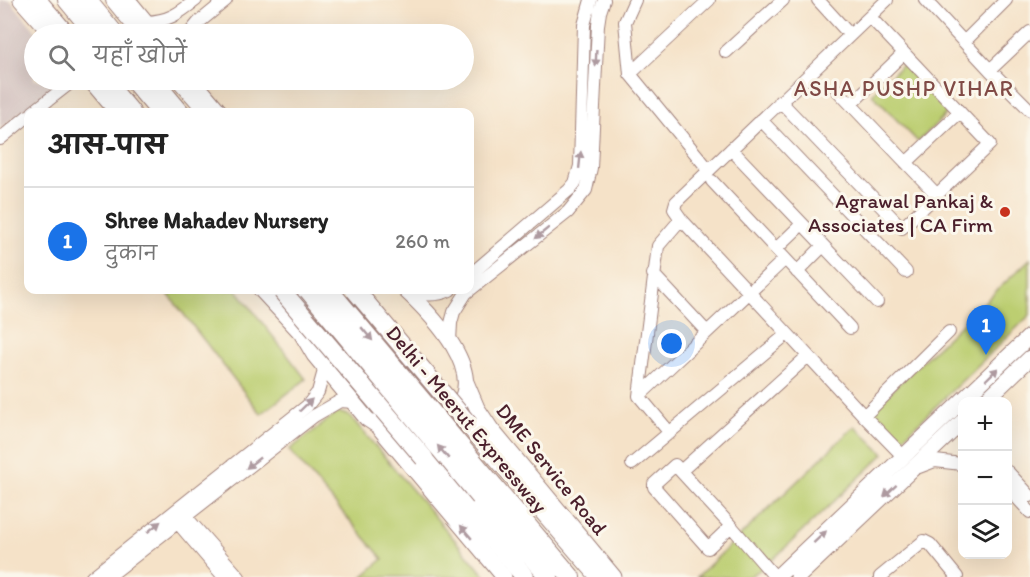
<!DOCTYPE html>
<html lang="hi">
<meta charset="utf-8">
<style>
body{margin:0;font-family:Itim,"Playpen Sans Deva",sans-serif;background:#f6f6f6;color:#222}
.controls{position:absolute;right:18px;bottom:18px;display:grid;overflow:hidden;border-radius:12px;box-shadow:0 6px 24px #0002}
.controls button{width:54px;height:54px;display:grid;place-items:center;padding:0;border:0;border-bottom:2px solid #e0e0e0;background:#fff;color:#222;font:30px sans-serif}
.you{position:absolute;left:672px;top:344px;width:21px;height:21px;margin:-15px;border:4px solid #fff;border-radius:50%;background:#1a73e8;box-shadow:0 0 0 9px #1a73e833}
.badge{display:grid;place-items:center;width:39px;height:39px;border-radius:50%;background:#1a73e8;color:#fff;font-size:20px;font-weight:700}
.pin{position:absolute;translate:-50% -50px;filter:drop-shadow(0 2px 3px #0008)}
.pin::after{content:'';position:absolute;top:32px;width:21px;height:18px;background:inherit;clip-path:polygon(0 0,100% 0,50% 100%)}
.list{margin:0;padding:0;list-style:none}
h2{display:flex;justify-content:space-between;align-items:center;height:78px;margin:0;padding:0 24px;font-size:26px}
h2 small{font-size:20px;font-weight:400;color:#767676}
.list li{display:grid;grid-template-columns:39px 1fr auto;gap:18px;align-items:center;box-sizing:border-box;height:108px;padding:0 24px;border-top:2px solid #e0e0e0}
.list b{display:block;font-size:22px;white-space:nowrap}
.list p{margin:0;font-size:20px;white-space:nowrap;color:#767676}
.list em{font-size:20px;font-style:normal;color:#767676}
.icon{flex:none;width:33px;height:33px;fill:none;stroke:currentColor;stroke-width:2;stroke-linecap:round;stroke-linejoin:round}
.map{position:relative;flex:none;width:1030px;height:577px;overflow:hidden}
.search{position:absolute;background:#fff;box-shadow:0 6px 24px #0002;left:24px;top:24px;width:450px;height:66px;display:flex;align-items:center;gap:15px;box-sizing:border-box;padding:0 21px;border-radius:33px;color:#767676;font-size:22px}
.panel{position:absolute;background:#fff;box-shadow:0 6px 24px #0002;left:24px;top:108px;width:450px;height:186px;border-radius:12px}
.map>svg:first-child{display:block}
.railway{fill:#d1bfbd}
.green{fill:#bcce71;stroke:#83764e;stroke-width:1.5}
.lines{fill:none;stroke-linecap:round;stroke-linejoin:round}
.minor-casing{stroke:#a0807a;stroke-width:14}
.major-casing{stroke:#a0807a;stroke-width:17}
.highway-casing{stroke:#a0807a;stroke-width:20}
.minor{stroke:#fff;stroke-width:12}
.major{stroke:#fff;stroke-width:15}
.highway{stroke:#fff;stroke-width:18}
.highway-bridge-casing{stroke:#a0807a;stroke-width:20;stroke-linecap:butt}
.highway-bridge{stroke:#fff;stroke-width:18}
.oneway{fill:#ae9aa0}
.poi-dot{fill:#c8321e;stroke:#fbf7ec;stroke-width:2}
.labels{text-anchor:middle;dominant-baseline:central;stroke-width:6;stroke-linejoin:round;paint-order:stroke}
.poi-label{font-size:21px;fill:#4a1f2b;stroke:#fbf7ec;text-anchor:end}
.street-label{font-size:21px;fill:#4a1f2b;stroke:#fbf7ec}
.neighbourhood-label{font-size:22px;letter-spacing:1.5px;fill:#804a45;stroke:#fbf7ec}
</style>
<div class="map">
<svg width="1030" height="577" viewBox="0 0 1030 577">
<rect width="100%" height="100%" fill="#fbf7ec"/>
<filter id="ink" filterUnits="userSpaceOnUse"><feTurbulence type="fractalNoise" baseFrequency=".0167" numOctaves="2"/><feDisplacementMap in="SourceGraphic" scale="12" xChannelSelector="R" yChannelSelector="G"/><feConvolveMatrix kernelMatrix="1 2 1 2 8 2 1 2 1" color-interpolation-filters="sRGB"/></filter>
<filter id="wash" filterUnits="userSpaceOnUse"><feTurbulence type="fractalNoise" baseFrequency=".008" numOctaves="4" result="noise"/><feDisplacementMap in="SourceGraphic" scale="24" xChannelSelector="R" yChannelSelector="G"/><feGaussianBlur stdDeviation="1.35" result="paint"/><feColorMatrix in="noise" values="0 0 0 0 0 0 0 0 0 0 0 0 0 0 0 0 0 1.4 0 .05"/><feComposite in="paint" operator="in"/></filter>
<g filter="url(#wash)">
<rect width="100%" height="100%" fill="#f5e2c8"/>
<path class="railway" d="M0,0H10L38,34H34V80H60L0,129Z"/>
<path class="green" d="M904,63L950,110L918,142L872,94Z
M1030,259V315L901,440L871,410Z
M165,290H237L306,379L261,414Z
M338,412L350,416L486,577H362L383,559L289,450Z
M855,426L884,454L767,565L749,577H697Z"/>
</g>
<g filter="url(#ink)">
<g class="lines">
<g class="minor-casing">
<path id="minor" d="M635,0L625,22L630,74L709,170
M818,0L850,35
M887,0L676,202L674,209L681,219L864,416L904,457
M925,0L990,70L1030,110
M146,22C169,21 178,14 196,0
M189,34L198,23L226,0
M964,42L1006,0
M726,52L783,0
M990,70L1030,32
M630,74L709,0
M837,90L937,195
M780,101L902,228L990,144L870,17
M851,104L904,53
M33,112L74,80
M761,120L906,272
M0,139L28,116
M731,149L877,302
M906,163L960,112
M712,181L850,328
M776,249L802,224
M797,272L823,246
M653,274L707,332
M470,275L569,190L575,183L580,166L584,25L591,0
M406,290C422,295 435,297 450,290
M450,341L451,323L454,312L466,293L568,212L586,190L591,168L598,25L600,12L604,0
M639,396L785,259
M864,416L949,332
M670,433L639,396L658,246L681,219
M632,464L787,334
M675,465L731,526L708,548L654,487V484Z
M914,469L935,461L962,464
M682,470L808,356
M1008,472L1030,496
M1008,488L1030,512
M181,511L239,577
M172,516L224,577
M731,526L775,577
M92,577L307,406L318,392L325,367
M108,577L314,416L340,401L354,402
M880,577L924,541L930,544L957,577"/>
</g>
<g class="major-casing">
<path id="major" d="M21,0L51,34
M128,0L156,34
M90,80L117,112
M193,80L220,112
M261,290L301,333
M311,290L302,302L298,320L301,333L314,355L367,419L390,434L410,437
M405,290C432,315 490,374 454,411C448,418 442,427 433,430
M466,382L477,408L491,429L614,577
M984,402L1030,358
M381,430L504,577
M777,577L1030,336
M798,577L962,422"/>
</g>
<g class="highway-casing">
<path id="highway" d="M37,0L66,34
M67,0L95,34
M87,0L115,34
M115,0L143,34
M104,80L131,112
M133,80L160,112
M153,80L180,112
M181,80L209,112
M469,425L600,577
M424,458L525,577
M494,486L571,577
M480,497L549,577"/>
</g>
<use href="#minor" class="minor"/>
<use href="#major" class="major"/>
<use href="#highway" class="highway"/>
<g class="highway-bridge-casing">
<path id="highway-bridge" d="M308,290L480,497
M329,290L494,486
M355,290L469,425
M282,291L424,458"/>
</g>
<use href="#highway-bridge" class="highway-bridge"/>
</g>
<defs><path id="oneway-solid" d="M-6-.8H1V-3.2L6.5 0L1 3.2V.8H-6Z" transform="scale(1.5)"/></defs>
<g class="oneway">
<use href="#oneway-solid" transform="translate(596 58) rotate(93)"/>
<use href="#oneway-solid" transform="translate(580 160) rotate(-84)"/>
<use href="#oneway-solid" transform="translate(542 233) rotate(141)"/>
<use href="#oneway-solid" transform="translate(367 334) rotate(50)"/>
<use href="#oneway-solid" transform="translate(992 374) rotate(-44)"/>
<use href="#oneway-solid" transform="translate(306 405) rotate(-44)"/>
<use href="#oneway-solid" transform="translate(443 452) rotate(-130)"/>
<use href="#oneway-solid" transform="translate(253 463) rotate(142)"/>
<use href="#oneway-solid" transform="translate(890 491) rotate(137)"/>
<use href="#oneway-solid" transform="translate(154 527) rotate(-39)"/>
<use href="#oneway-solid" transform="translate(466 532) rotate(-130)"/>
<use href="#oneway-solid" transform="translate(820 537) rotate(-43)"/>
</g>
</g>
<circle class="poi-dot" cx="1005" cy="212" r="6"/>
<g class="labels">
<g class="poi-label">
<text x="993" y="200">Agrawal Pankaj &amp;<tspan x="993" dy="24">Associates | CA Firm</tspan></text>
</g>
<g class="street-label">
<text transform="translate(467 419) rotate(50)">Delhi - Meerut Expressway</text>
<text transform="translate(552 469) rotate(51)">DME Service Road</text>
</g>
<g class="neighbourhood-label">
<text x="904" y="88">ASHA PUSHP VIHAR</text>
</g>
</g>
</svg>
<div class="controls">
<button>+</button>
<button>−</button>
<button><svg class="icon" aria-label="layers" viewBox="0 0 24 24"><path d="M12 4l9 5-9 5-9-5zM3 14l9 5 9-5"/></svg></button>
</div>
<div class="you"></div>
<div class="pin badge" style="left:986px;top:355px">1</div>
<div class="search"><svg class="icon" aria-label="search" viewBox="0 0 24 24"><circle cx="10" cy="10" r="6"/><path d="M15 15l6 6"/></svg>यहाँ खोजें</div>
<section class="panel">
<h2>आस-पास<small></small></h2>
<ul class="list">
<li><span class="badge">1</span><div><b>Shree Mahadev Nursery</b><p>दुकान</p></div><em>260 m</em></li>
</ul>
</section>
</div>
